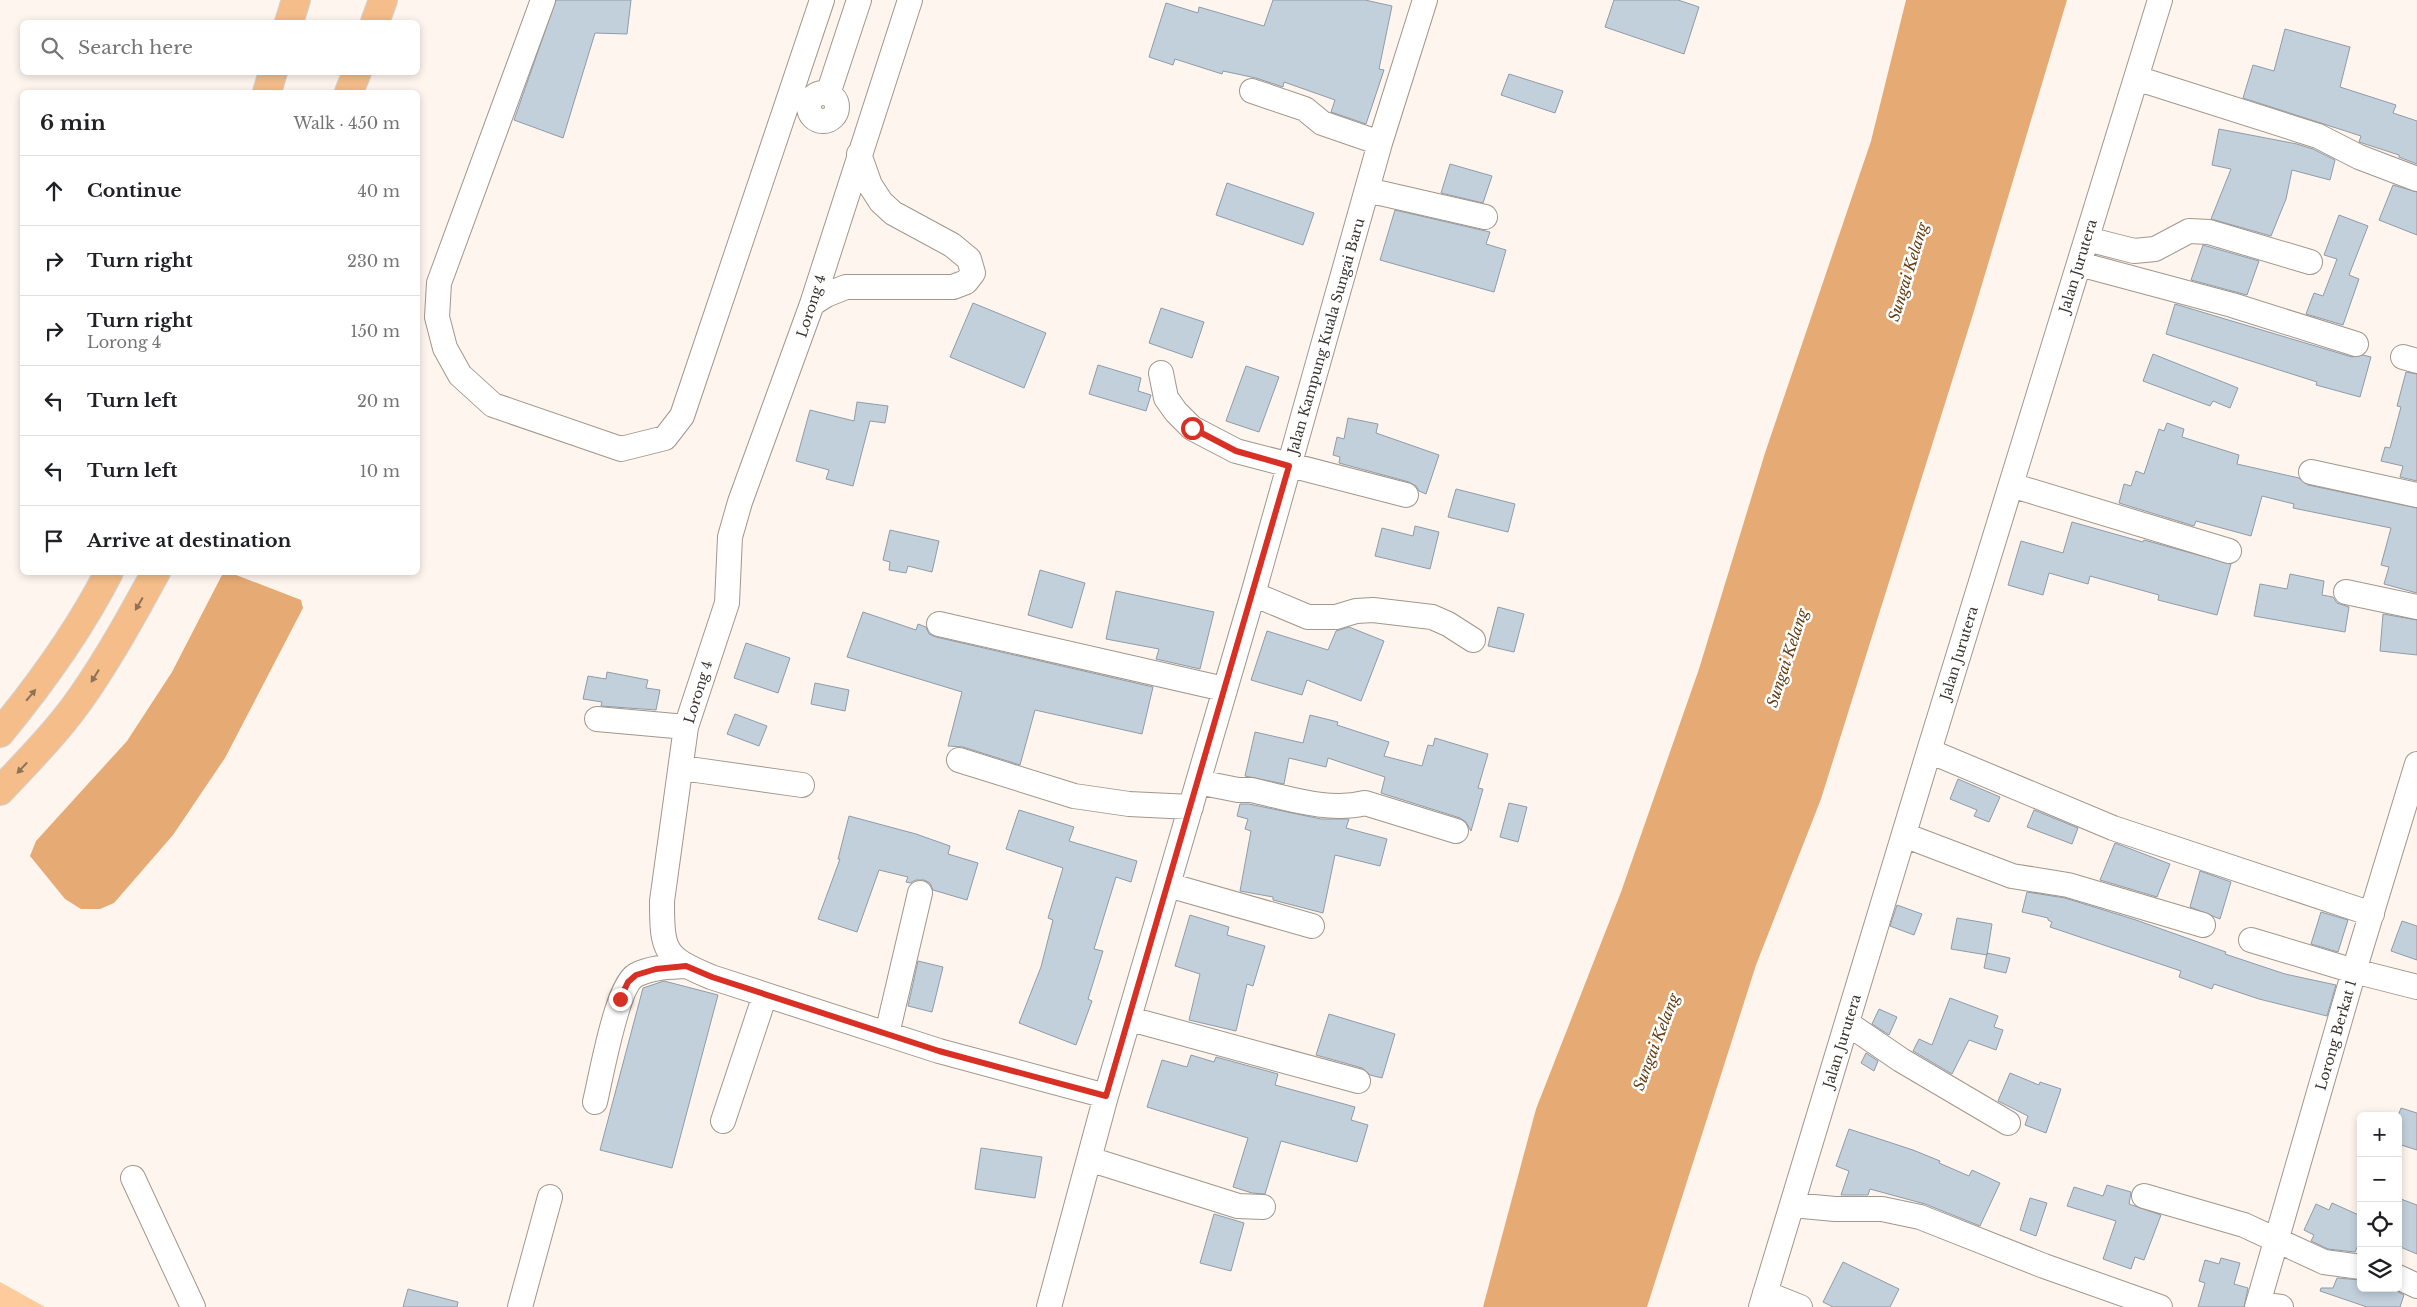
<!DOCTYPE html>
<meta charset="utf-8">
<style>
body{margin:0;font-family:"Libre Baskerville",serif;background:#f2f2f2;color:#202124}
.controls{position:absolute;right:15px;bottom:15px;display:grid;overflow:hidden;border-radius:8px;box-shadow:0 2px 8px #0003}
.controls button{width:45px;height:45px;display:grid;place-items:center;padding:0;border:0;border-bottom:1px solid #e0e0e0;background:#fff;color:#202124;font:25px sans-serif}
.stop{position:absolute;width:15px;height:15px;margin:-11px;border:4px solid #d93025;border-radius:50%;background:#fff}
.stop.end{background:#d93025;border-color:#fff;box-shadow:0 1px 5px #0008}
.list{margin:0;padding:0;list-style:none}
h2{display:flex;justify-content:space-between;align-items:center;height:65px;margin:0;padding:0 20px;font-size:21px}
h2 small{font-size:16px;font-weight:400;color:#757577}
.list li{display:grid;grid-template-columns:32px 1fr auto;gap:15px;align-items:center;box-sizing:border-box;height:70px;padding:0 20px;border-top:1px solid #e0e0e0}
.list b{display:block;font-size:19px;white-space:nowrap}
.list p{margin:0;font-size:16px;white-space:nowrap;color:#757577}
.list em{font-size:16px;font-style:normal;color:#757577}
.icon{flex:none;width:28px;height:28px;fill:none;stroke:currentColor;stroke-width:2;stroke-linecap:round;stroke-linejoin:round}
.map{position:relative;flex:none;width:2417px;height:1307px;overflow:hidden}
.search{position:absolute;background:#fff;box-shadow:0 2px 8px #0003;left:20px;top:20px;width:400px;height:55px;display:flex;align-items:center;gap:12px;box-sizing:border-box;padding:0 18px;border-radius:8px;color:#757577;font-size:19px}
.panel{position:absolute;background:#fff;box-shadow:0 2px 8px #0003;left:20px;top:90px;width:400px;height:485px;border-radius:8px}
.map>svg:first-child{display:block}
.green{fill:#fdcb9c}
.water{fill:#e6ab74}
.building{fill:#c2d0dc;stroke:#8f9ca8}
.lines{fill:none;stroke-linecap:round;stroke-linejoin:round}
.minor-casing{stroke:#a3968a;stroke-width:26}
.highway-casing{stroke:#d4d2d1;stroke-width:30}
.minor{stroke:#fff;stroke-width:24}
.highway{stroke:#f4bd89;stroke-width:28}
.oneway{fill:#8e7258}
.route{stroke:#d93025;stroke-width:6}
.labels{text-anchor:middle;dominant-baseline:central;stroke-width:5;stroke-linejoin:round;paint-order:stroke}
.street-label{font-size:14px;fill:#3a342f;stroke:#fff}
.water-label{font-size:15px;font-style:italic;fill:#633d12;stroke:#fff}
</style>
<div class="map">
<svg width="2417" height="1307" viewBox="0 0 2417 1307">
<rect width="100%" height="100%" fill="#fef5ee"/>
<path class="green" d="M0,1282L45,1307H0Z"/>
<path class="water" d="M1906,0H2067L1974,311L1821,799L1756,965L1647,1307H1483L1536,1109L1621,892L1699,669L1765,453L1871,141Z
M223,573H231L301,600L303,608L225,758L173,835L114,903L100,909H81L65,899L30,856L36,841L127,741L172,672Z"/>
<path class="building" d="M556,0H631L627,34L595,33L563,138L514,120Z
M1273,0H1365L1392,6L1379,69L1384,70L1366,124L1331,112L1335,100L1284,82L1283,87L1256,78L1223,71L1222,74L1175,59L1173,65L1149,57L1166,3L1198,13L1199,7L1264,26Z
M1614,0H1678L1699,7L1684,54L1605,27Z
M2285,29L2350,47L2340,87L2396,105L2393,113L2417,121V164L2399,157V155L2362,143L2359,142L2361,136L2243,98L2253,65L2274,71Z
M1509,74L1563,91L1555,113L1501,95Z
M2219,129L2297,144L2313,149L2335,160L2330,180L2292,170L2286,199L2271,236L2211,219L2231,169L2212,165Z
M1450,164L1492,176L1483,203L1441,193Z
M1227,183L1314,213L1303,245L1216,215Z
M2393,185L2417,192V235L2379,220Z
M1395,210L1490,232L1486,244L1506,250L1494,292L1380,260Z
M2339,215L2368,226L2349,275L2359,279L2343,325L2306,314L2314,293L2323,296L2337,259L2324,255Z
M2203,245L2259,261L2247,295L2191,280Z
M973,303L1046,333L1024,388L950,357Z
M2175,304L2352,357L2363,355L2371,357L2360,397L2316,385L2317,382L2166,334Z
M1161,308L1204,322L1192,358L1149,343Z
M2153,354L2238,388L2230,408L2213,401L2210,406L2143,381Z
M1098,365L1141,378L1138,391L1151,395L1146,411L1089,394Z
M1246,366L1279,377L1259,432L1226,421Z
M2406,372L2417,374V481L2400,477L2403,466L2381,461L2385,447L2390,448L2401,407L2397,406Z
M857,402L888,406L885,423L870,421L853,486L826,479L829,470L796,461L810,410L854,421Z
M1348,418L1378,424L1376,433L1439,455L1426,494L1419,491L1416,486L1409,482L1339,463L1340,457L1333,455L1337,437L1344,439Z
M2167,423L2184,429L2182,437L2239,455L2237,464L2299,478L2308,485L2417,508V593L2384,584L2389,567L2381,565L2391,528L2293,508L2294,504L2262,496L2251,536L2196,521L2194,526L2119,503L2124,484L2131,486L2136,471L2144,474L2159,429L2164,431Z
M1456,489L1515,504L1508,532L1448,517Z
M2072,522L2143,542L2144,540L2231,564L2217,615L2158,600L2159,595L2090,576L2088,584L2049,573L2043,595L2008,585L2021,541L2063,553Z
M1415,526L1439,532L1430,569L1375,556L1382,528L1413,536Z
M890,530L939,541L932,572L908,566L906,573L889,570L890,562L883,560Z
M1040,570L1085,583L1072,628L1028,615Z
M2290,574L2324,581L2322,595L2333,597L2337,603L2349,607L2345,632L2254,616L2260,584L2287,589Z
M1116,591L1214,612L1200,669L1156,659L1159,649L1106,639Z
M1498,607L1524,614L1514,652L1488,646Z
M863,612L916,630L918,624L926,627L929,634L936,637L1153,687L1142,734L1035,710L1020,765L963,747L948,746L962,692L847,657Z
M2383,614L2417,620V655L2380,651Z
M1349,627L1384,641L1361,701L1307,680L1302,695L1251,680L1267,631L1328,650L1336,631Z
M746,643L790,658L778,693L734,678Z
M607,672L648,680L646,688L660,690L656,710L601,706L602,702L583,699L588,676L606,679Z
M815,683L849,690L845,711L811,704Z
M735,714L767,726L759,746L727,734Z
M1310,715L1338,722L1337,725L1389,742L1384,756L1422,766L1428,745L1433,746L1435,738L1488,754L1478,788L1483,789L1471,831L1466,822L1460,818L1381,793L1385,777L1328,758L1326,767L1289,758L1284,784L1245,776L1255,732L1303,743Z
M1958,779L2000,797L1989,822L1974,816L1977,810L1950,799Z
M1509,803L1527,807L1518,842L1500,837Z
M1240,804H1249L1321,819H1349L1346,828L1387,839L1380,866L1335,855L1323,913L1273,900V897L1240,891L1251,831L1245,829L1248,819L1237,816Z
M1019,810L1074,827L1069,841L1137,861L1131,882L1116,877L1094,949L1103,951L1088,999L1092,1001L1076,1045L1019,1023L1041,967L1053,920L1048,918L1063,868L1006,849Z
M2034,810L2078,828L2072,844L2027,827Z
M849,816L916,834L950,846L948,854L978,863L967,900L933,890L930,883L924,880H916L910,883L906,882L908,877L879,870L857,932L818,919L840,859H838Z
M2115,843L2170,864L2157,897L2100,880Z
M2200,871L2231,882L2220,919L2190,907Z
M2027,892L2065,898L2136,920L2226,952L2225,954L2285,974L2336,985L2327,1016L2259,999L2214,984L2212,989L2179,977L2181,971L2050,927L2052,922L2048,920V918L2022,912Z
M1897,905L1922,914L1914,935L1890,926Z
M2321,912L2348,920L2338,952L2311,944Z
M1190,915L1229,927L1227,935L1265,946L1253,986L1247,984L1236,1031L1189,1020L1200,974L1175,966Z
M1957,918L1992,924L1987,955L1951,949Z
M2402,921L2417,926V960L2391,951Z
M1987,953L2010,958L2006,973L1984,968Z
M918,961L943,967L932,1012L908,1006Z
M664,981L718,995L672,1168L600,1150L643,988Z
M1950,998L1998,1016L1994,1027L2003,1030L1996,1050L1969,1040L1952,1074L1913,1051L1919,1039L1932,1045Z
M1879,1009L1897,1017L1889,1035L1872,1024Z
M1329,1014L1395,1034L1382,1078L1370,1075L1362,1068L1316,1055Z
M1866,1053L1878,1061L1874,1071L1861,1063Z
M1191,1055L1214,1062L1216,1057L1278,1074L1275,1085L1355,1107L1351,1120L1368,1125L1357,1162L1281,1141L1265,1194L1252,1193L1233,1187L1248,1138L1147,1107L1162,1060L1187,1067Z
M2010,1073L2039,1085L2040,1082L2061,1089L2046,1133L2025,1125L2028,1116L1998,1101Z
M2401,1108L2417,1113V1150L2398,1144V1116Z
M1849,1129L1913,1150L1940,1161L1939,1163L1969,1176L1972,1170L2000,1183L1980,1226L1925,1204L1870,1189L1868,1195H1841L1849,1171L1836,1166Z
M981,1148L1042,1157L1035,1198L975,1189Z
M2107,1185L2131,1192L2129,1204L2161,1215L2144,1260L2135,1257L2131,1269L2103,1259L2116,1221L2067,1206L2074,1187L2103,1196Z
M2030,1198L2047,1203L2036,1236L2020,1230Z
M2398,1198L2417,1205V1254L2398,1246Z
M2332,1203L2361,1216V1239L2355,1252L2328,1249L2311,1241L2314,1235L2304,1230L2316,1204L2329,1210Z
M1214,1214L1244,1223L1231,1271L1200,1263Z
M2221,1258L2240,1263L2234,1284L2248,1288L2244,1307H2198L2205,1283L2199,1281L2205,1260L2219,1264Z
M1843,1262L1899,1289L1890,1307H1833L1823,1302Z
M2337,1278L2361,1280V1288H2391L2404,1295L2400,1307H2367L2320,1291L2321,1288H2333Z
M408,1289L458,1302L457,1307H403Z"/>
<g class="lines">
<g class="minor-casing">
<path id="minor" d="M543,0L439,283L437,317L445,348L460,375L493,405L621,449L665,438L682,416L822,0
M910,0L812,304L740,502L730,537L727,603L686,727L662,901C662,952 664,957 711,977L939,1051L1106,1096
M2136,78L2318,136L2359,157L2417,179
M1252,91L1305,109L1322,123L1380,143
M809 107a14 14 0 1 1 28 0a14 14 0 1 1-28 0Z
M828,94L859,0
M1367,190L1485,217
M2087,239L2134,251L2155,249L2189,231L2209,232L2310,262
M2079,264L2232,305L2356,344
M812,304L826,295L846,287H953L966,282L973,273L969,259L952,245L893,213L881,202L870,185L859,154
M2403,357L2417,361
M1161,373L1166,398L1176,412L1192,428L1236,451L1406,495
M2311,472L2417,495
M2011,485L2229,551
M2346,592L2417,607
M1253,594L1308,617H1336L1356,611L1373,610L1432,617L1448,624L1473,640
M939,624L1224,689
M597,719L686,727
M1929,751L2113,828L2372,914
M959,760L1074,796L1129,804L1191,807
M682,768L802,785
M1198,782L1238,790H1251C1288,798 1328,812 1365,803L1456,831
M1904,835L2012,876L2068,885L2203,925
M1168,885L1312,926
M2251,940L2354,971L2417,987
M1130,1019L1358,1081
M1847,1023L1901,1060L2008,1123
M887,1034L920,893
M595,1102C601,1077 617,985 636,975C651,967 670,967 686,966
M723,1121L765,995
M1089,1159L1238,1206L1263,1207
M133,1178L193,1307
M2144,1196L2244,1225L2324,1262L2361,1267
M1792,1205L1835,1209H1882L1920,1217L2044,1266L2160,1307
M2398,1277L2417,1286
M1765,1293L1800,1307
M2258,1304L2281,1307
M520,1307L550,1197
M1049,1307L1106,1096L1253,594L1380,143L1425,0
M1761,1307L1929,751L2160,0
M2257,1307L2354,971L2417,764"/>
</g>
<g class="highway-casing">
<path id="highway" d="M289,22L296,0
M375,22L383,0
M267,92L273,72
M349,92L357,72
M0,733C42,682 79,631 109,572
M0,791C29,760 59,730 83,695C110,656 133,614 156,572"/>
</g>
<use href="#minor" class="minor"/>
<use href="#highway" class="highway"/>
</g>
<defs><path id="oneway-solid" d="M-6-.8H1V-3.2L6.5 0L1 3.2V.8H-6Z" transform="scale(1.25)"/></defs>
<g class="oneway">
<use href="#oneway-solid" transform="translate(139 604) rotate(120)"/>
<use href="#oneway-solid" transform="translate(95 676) rotate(122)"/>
<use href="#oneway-solid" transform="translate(31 695) rotate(-50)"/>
<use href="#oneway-solid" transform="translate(22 768) rotate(133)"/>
</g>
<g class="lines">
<path class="route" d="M620,999L628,982L636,975L656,969L686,966L712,977L939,1051L1106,1096L1289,466L1236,451L1192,428"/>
</g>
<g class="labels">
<g class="street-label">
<text transform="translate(2078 266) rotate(-73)">Jalan Jurutera</text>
<text transform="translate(811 306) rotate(-72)">Lorong 4</text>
<text transform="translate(1326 336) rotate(-74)">Jalan Kampung Kuala Sungai Baru</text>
<text transform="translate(1959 653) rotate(-73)">Jalan Jurutera</text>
<text transform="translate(698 692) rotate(-73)">Lorong 4</text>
<text transform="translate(2336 1035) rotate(-74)">Lorong Berkat 1</text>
<text transform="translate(1842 1041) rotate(-73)">Jalan Jurutera</text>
</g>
<g class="water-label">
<text transform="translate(1908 272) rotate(-73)">Sungai Kelang</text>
<text transform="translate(1787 658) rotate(-72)">Sungai Kelang</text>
<text transform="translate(1656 1042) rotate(-69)">Sungai Kelang</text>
</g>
</g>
</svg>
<div class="controls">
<button>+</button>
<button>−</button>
<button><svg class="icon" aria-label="locate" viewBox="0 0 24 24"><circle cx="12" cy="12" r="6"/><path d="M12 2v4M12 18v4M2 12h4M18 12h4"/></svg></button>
<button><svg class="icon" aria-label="layers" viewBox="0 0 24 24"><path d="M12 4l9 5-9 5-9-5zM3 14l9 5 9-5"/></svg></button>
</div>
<div class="stop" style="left:1192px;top:428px"></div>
<div class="stop end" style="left:620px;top:999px"></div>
<div class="search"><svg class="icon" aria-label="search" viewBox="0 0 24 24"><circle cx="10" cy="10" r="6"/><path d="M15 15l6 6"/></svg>Search here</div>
<section class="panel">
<h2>6 min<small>Walk · 450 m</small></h2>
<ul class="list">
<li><svg class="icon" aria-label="ahead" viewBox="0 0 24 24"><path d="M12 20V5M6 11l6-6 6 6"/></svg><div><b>Continue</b></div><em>40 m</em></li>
<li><svg class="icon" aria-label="right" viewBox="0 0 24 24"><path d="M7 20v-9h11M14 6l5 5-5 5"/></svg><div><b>Turn right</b></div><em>230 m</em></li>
<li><svg class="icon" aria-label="right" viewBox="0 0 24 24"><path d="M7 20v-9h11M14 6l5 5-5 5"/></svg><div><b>Turn right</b><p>Lorong 4</p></div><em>150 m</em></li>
<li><svg class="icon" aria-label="left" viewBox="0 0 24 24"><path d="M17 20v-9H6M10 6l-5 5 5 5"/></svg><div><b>Turn left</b></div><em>20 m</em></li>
<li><svg class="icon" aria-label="left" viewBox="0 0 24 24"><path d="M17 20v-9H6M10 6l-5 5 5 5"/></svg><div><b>Turn left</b></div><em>10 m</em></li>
<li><svg class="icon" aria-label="arrive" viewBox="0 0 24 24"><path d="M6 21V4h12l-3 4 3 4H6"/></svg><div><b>Arrive at destination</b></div></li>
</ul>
</section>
</div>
